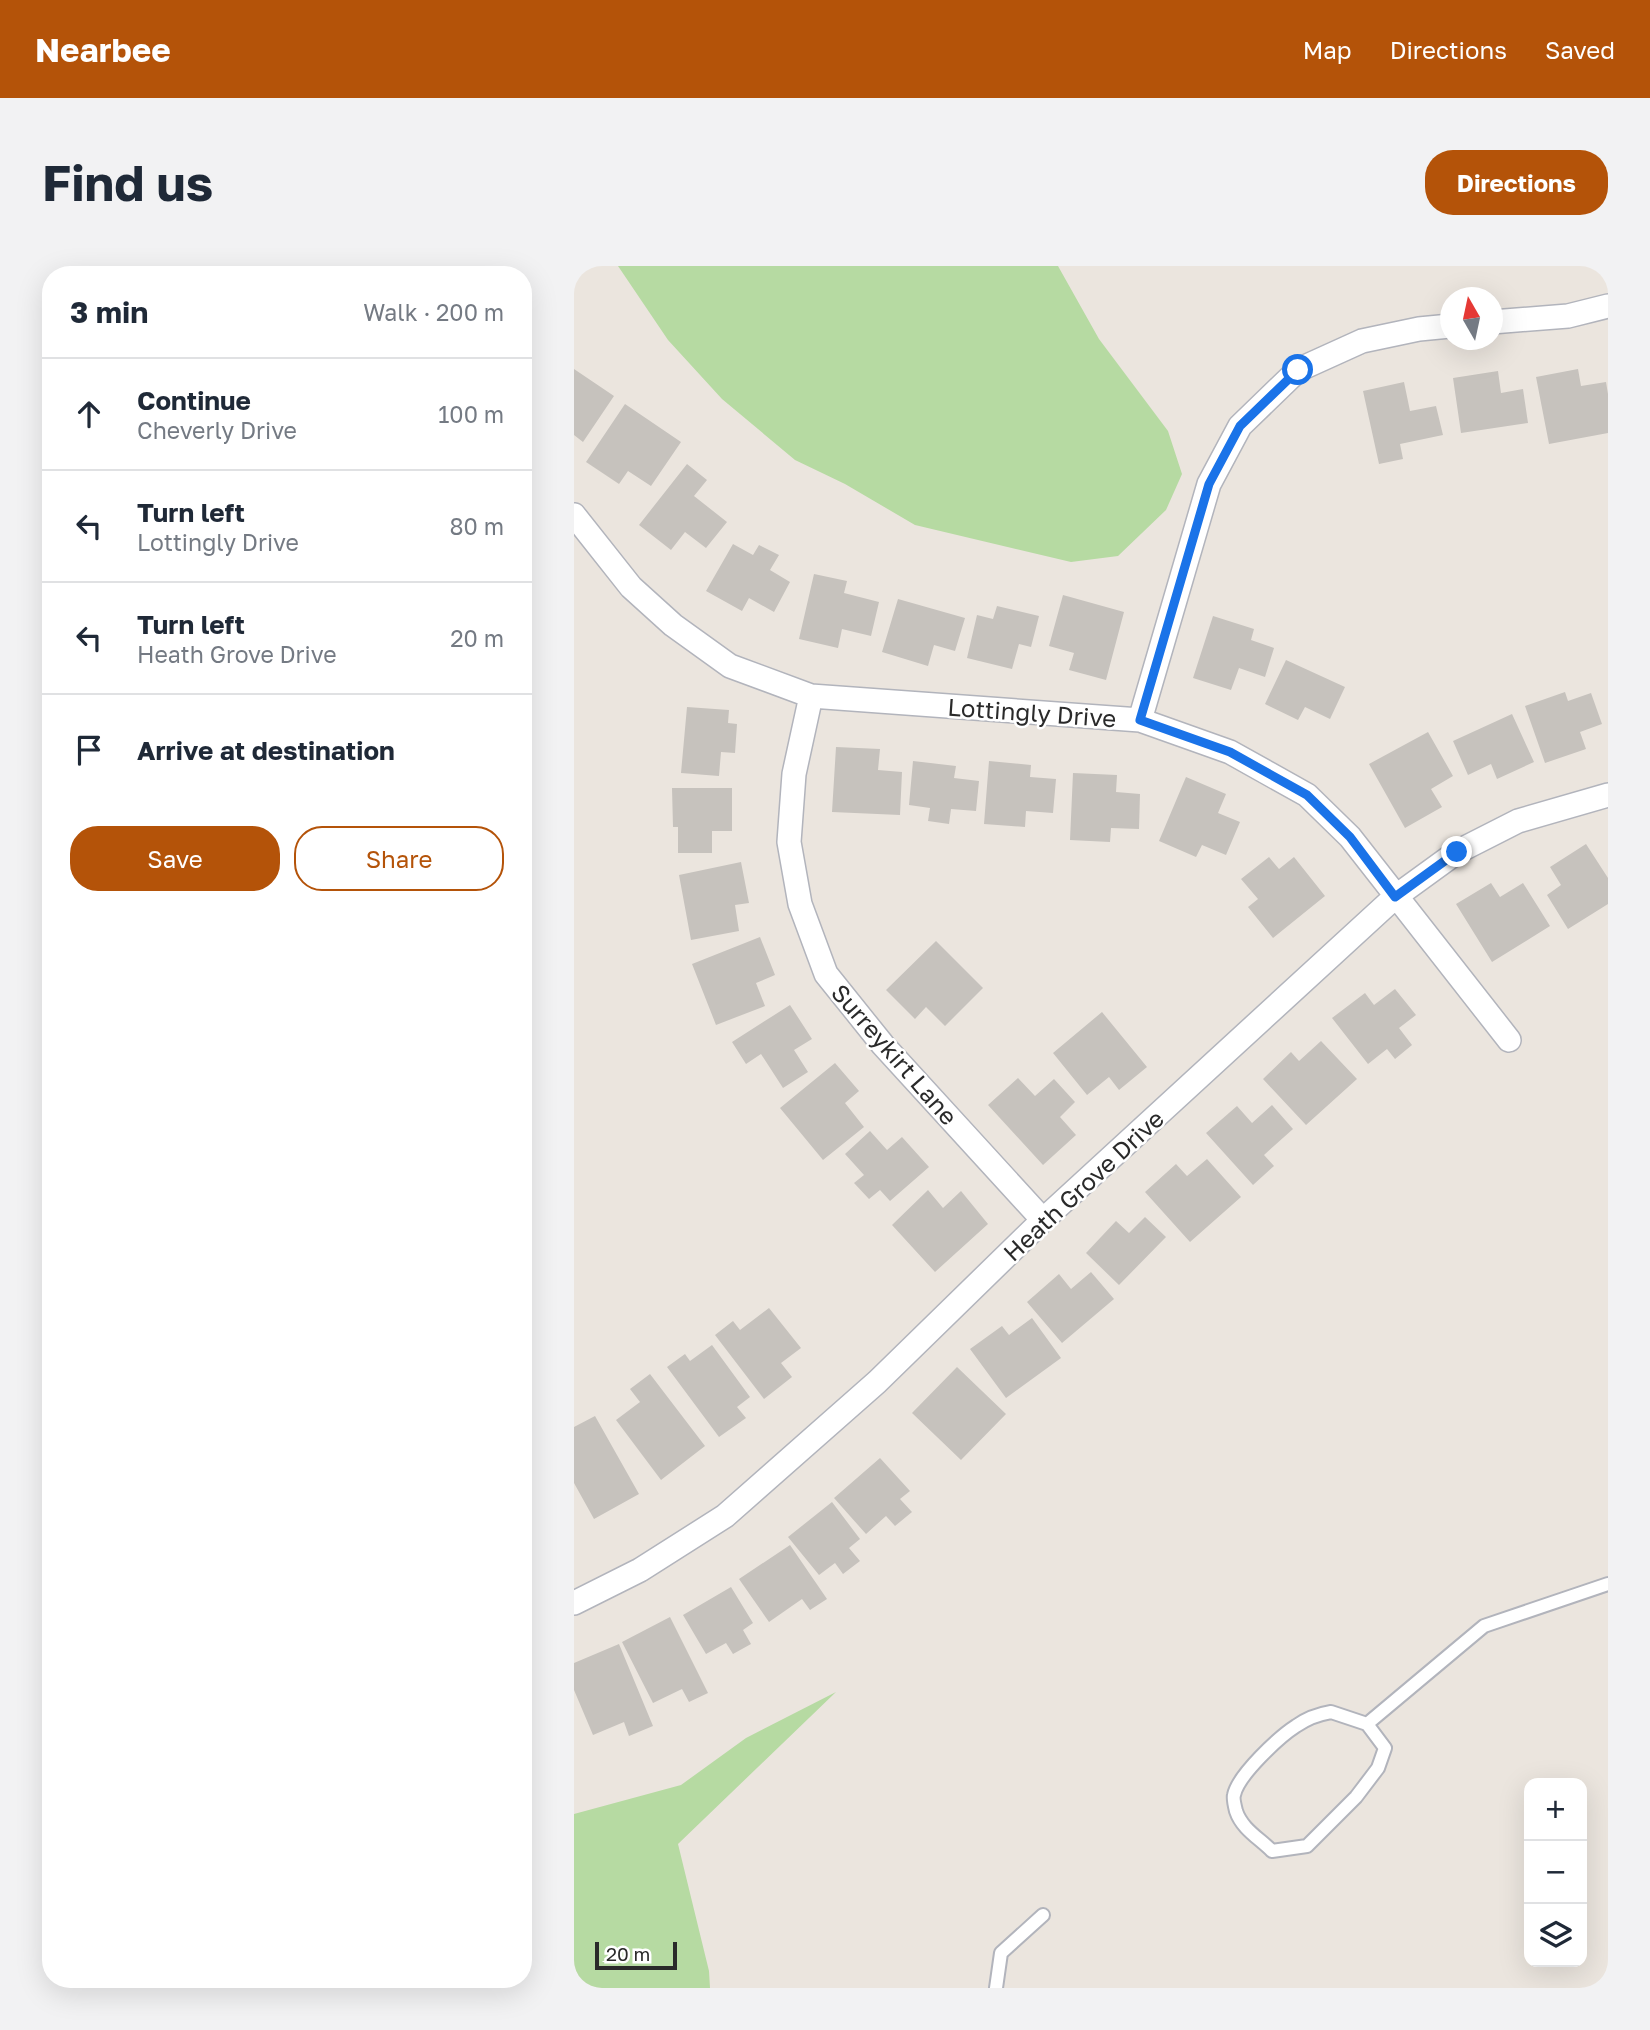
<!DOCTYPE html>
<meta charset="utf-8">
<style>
body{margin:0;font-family:"Golos Text",sans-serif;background:#f2f2f3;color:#1f2937}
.controls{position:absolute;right:21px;bottom:21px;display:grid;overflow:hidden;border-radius:14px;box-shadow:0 7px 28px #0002}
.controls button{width:63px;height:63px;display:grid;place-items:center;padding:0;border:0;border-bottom:2px solid #e0e1e3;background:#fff;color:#1f2937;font:35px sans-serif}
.compass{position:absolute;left:866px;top:21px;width:63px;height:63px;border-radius:50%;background:#fff;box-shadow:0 7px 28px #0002;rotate:351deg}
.scale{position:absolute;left:21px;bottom:18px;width:82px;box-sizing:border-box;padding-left:7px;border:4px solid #2a2a2a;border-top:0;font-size:19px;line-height:24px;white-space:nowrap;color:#2a2a2a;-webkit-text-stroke:5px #fff;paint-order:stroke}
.stop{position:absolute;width:21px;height:21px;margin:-16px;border:5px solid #1a73e8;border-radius:50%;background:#fff}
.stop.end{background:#1a73e8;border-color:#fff;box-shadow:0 2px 7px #0008}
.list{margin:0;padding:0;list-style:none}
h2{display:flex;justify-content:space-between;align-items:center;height:91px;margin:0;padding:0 28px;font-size:30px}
h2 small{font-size:23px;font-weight:400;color:#747a83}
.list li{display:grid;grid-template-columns:46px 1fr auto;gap:21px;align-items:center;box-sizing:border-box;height:112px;padding:0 28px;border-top:2px solid #e0e1e3}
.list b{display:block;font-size:26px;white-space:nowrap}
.list p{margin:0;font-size:23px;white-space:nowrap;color:#747a83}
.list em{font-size:23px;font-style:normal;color:#747a83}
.actions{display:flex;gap:14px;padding:21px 28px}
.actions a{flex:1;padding:16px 0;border:2px solid #b45309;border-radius:28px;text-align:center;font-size:24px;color:#b45309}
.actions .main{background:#b45309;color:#fff}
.icon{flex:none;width:38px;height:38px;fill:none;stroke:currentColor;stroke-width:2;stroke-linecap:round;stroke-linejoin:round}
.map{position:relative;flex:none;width:1034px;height:1722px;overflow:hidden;border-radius:28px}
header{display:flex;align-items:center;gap:42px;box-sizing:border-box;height:98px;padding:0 35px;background:#b45309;color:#fff}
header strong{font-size:33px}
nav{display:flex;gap:38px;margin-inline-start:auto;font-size:24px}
.intro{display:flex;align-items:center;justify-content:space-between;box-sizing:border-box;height:168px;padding:0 42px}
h1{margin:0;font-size:49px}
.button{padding:18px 32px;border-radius:28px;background:#b45309;color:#fff;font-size:24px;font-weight:700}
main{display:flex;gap:42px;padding:0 42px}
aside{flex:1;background:#fff;border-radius:28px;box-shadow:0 7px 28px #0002}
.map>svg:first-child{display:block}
.green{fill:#b6daa2}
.building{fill:#c6c2bd}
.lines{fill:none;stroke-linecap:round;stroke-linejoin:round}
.lane-casing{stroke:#b2b4bc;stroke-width:16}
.street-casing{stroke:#b2b4bc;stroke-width:26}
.lane{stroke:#fff;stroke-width:12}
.street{stroke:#fff;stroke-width:23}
.route{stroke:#1a73e8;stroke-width:9}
.labels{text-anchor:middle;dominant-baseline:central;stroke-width:5;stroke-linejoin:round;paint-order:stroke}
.street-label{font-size:24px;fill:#2a2a2a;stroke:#fff}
</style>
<header>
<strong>Nearbee</strong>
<nav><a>Map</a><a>Directions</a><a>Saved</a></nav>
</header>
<div class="intro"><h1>Find us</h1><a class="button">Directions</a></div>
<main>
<aside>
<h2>3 min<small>Walk · 200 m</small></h2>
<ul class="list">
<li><svg class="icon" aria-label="ahead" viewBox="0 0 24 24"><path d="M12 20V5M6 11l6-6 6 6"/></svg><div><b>Continue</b><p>Cheverly Drive</p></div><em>100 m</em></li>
<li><svg class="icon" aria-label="left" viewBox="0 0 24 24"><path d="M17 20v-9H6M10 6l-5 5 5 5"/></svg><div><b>Turn left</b><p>Lottingly Drive</p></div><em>80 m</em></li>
<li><svg class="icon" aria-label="left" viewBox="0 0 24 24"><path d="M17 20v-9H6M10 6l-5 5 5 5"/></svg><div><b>Turn left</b><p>Heath Grove Drive</p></div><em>20 m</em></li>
<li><svg class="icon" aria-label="arrive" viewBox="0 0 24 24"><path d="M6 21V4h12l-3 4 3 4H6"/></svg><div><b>Arrive at destination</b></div></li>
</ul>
<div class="actions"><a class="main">Save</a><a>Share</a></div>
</aside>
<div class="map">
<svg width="1034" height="1722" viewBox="0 0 1034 1722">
<rect width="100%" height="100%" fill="#ebe5de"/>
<path class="green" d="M44,0H484L525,73L594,165L608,208L592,244L544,290L497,296L341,259L271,218L221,194L148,133L94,74Z
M262,1426L104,1578L135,1705L136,1722H0V1548L107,1519L172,1472Z"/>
<path class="building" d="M0,103L40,130L9,176L0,169Z
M1004,103L1007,120L1032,116L1034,128V167L975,178L962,111Z
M924,105L927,127L949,123L954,157L887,167L879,112Z
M830,116L836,145L862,140L869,169L826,178L829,193L805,198L789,125Z
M51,138L107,176L77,220L54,205L45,218L12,196Z
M113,198L133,214L120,230L153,256L132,282L111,266L97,284L65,259Z
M159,278L179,289L185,279L205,289L196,304L216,316L200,346L175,332L168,345L132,325Z
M240,308L273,315L270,327L305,336L297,370L268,363L264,382L225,373Z
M489,329L550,346L532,414L495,404L500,387L475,380Z
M324,333L391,352L381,385L360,379L354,400L308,386Z
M423,340L465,350L457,381L445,378L438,403L393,392L403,349L419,353Z
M639,350L680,363L677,374L700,382L691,411L665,402L657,424L619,412Z
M712,394L771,421L756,453L731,441L724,454L691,438Z
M991,426L994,435L1017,427L1028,458L1006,466L1012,483L971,497L951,440Z
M113,441L155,444L154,457L163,458L161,487L147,486L145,510L107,507Z
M938,448L960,496L923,513L917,498L894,509L879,475Z
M854,466L879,510L857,523L868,541L831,562L795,498Z
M262,481L306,483L304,504L328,506L326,549L258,546Z
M339,495L382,500L380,512L405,515L402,545L377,543L375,558L354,555L356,542L335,539Z
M415,495L457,499L456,511L482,513L479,547L452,545L451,561L410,558Z
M499,507L543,509L542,526L566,528L565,563L537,562L536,576L496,574Z
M612,511L652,528L644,547L666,556L652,589L628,579L622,591L585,575Z
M98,522H158V565H138V587H104V561H99Z
M1012,578L1034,612V638L994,663L973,629L987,619L976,601Z
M695,591L705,603L720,591L751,630L699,672L674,641L684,633L667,613Z
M167,596L175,637L161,639L165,665L117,674L105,609Z
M917,617L926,631L949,617L976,660L918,696L882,638Z
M186,671L201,709L182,717L191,740L142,759L118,698Z
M362,675L409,722L371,760L352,741L341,753L312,724Z
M821,723L842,749L825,762L838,779L821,793L813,783L794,798L758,752L791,727L800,739Z
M216,739L238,773L220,784L234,806L209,822L187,788L172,798L158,776Z
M528,746L573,801L545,824L535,811L513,829L479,787Z
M747,775L783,813L732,859L689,813L717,786L725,795Z
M261,797L285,825L271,837L290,861L249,894L206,842Z
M444,812L461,830L480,813L501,836L486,851L502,869L469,899L414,839Z
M698,839L719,863L690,889L700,900L679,919L632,867L663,840L678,857Z
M296,865L313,884L328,871L355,901L316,935L306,924L295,933L280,917L290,909L271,888Z
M633,893L667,931L616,976L571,926L602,898L613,910Z
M354,924L369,942L387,925L414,958L361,1006L318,959Z
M571,951L592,971L545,1019L512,987L542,955L555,967Z
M517,1006L540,1033L488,1077L453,1036L485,1008L497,1023Z
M195,1042L227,1082L207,1097L218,1111L190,1133L141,1069L159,1055L166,1064Z
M458,1052L487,1092L432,1132L396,1083L428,1060L435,1069Z
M138,1079L176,1131L163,1141L172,1152L145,1171L93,1101L111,1088L116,1095Z
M383,1101L432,1148L387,1194L338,1147Z
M76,1108L131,1180L87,1214L42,1154L66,1136L56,1123Z
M21,1150L65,1228L20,1253L0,1217V1161Z
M306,1192L336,1225L326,1233L338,1246L321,1260L312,1250L292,1268L260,1232Z
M258,1236L286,1273L275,1282L286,1295L269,1308L261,1297L245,1309L214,1271Z
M216,1279L253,1333L236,1344L228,1333L195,1356L165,1313Z
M157,1321L179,1357L169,1364L177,1378L159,1388L152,1377L132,1388L109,1349Z
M96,1351L134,1427L115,1436L108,1423L79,1437L48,1376Z
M45,1378L79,1460L55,1470L50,1456L19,1469L0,1424V1397Z"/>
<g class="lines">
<g class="lane-casing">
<path id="lane" d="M757,1446L793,1458L811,1482L804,1502L782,1531L733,1580L698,1585C685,1572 668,1563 662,1545C661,1541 659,1532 660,1529C664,1509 705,1471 722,1460C732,1453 745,1448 757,1446Z
M793,1458L910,1360L1034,1318
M422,1722L427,1687L469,1649"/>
</g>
<g class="street-casing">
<path id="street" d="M918,56L994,50L1034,40
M0,249L57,321L99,359L156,400L237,430L566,454L656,486L733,529L776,571L935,774
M237,430L220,508L215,576L226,638L252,708L309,779L469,954
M566,454L635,218L666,160L724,104L788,75L845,63L876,60
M0,1337L66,1304L151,1250L303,1116L469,954L821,631L883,586L944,555L1034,529"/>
</g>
<use href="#lane" class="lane"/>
<use href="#street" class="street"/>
</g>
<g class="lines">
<path class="route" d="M724,104L666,160L635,218L566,454L656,486L733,529L776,571L821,631L883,586"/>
</g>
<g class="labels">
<g class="street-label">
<text transform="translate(458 446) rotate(4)">Lottingly Drive</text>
<text transform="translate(321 788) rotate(49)">Surreykirt Lane</text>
<text transform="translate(509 919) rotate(-43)">Heath Grove Drive</text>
</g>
</g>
</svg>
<div class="controls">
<button>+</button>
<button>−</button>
<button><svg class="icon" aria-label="layers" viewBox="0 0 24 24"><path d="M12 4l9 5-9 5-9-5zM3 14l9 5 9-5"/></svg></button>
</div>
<svg class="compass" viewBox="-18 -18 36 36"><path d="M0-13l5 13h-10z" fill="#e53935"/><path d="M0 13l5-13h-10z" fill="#747a83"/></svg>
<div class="scale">20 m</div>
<div class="stop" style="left:724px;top:104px"></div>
<div class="stop end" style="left:883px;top:586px"></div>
</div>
</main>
